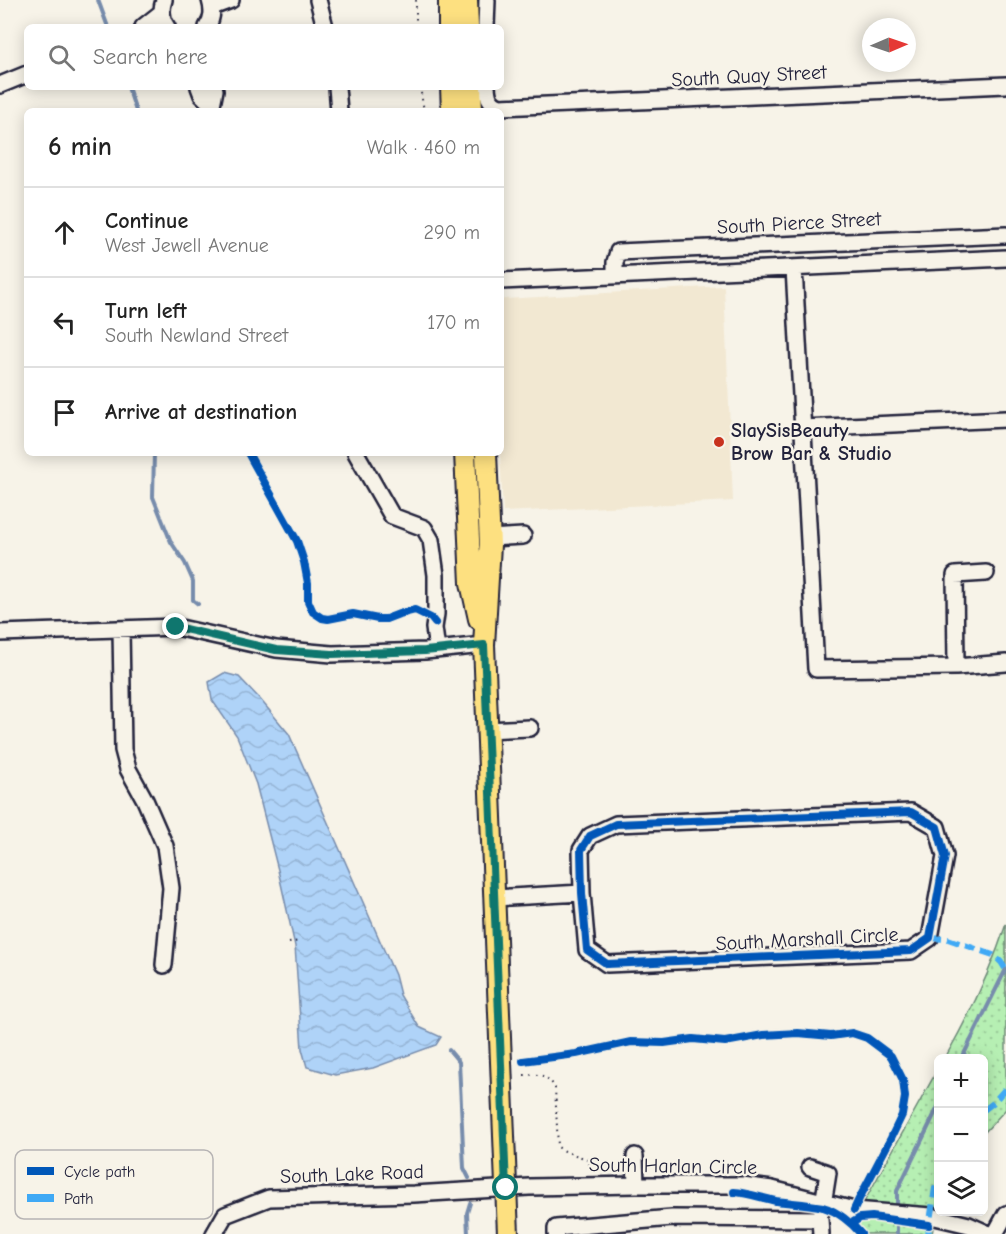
<!DOCTYPE html>
<meta charset="utf-8">
<style>
body{margin:0;font-family:"Comic Neue",sans-serif;background:#f2f2f2;color:#222}
.controls{position:absolute;right:18px;bottom:18px;display:grid;overflow:hidden;border-radius:9px;box-shadow:0 3px 15px #0003}
.controls button{width:54px;height:54px;display:grid;place-items:center;padding:0;border:0;border-bottom:2px solid #e0e0e0;background:#fff;color:#222;font:30px sans-serif}
.compass{position:absolute;left:862px;top:18px;width:54px;height:54px;border-radius:50%;background:#fff;box-shadow:0 3px 15px #0003;rotate:88deg}
.stop{position:absolute;width:18px;height:18px;margin:-14px;border:4px solid #0f766e;border-radius:50%;background:#fff}
.stop.end{background:#0f766e;border-color:#fff;box-shadow:0 2px 6px #0008}
.list{margin:0;padding:0;list-style:none}
h2{display:flex;justify-content:space-between;align-items:center;height:78px;margin:0;padding:0 24px;font-size:26px}
h2 small{font-size:20px;font-weight:400;color:#767676}
.list li{display:grid;grid-template-columns:39px 1fr auto;gap:18px;align-items:center;box-sizing:border-box;height:90px;padding:0 24px;border-top:2px solid #e0e0e0}
.list b{display:block;font-size:22px;white-space:nowrap}
.list p{margin:0;font-size:20px;white-space:nowrap;color:#767676}
.list em{font-size:20px;font-style:normal;color:#767676}
.icon{flex:none;width:33px;height:33px;fill:none;stroke:currentColor;stroke-width:2;stroke-linecap:round;stroke-linejoin:round}
.map{position:relative;flex:none;width:1006px;height:1234px;overflow:hidden}
.search{position:absolute;background:#fff;box-shadow:0 3px 15px #0003;left:24px;top:24px;width:480px;height:66px;display:flex;align-items:center;gap:15px;box-sizing:border-box;padding:0 21px;border-radius:9px;color:#767676;font-size:22px}
.panel{position:absolute;background:#fff;box-shadow:0 3px 15px #0003;left:24px;top:108px;width:480px;height:348px;border-radius:9px}
.map>svg:first-child{display:block}
.built{fill:#f2e8d2}
.grass{fill:url(#grass-dots);stroke:#6c8877;stroke-width:1.5}
.water{fill:url(#water-waves);stroke:#778cac;stroke-width:1.5}
.lines{fill:none;stroke-linecap:round;stroke-linejoin:round}
.stream{stroke:#778cac;stroke-width:4}
.minor-casing{stroke:#22223b;stroke-width:20}
.major-casing{stroke:#22223b;stroke-width:24}
.path{stroke:#22223b;stroke-width:2;stroke-dasharray:1.5 4.5;stroke-linecap:butt}
.minor{stroke:#f7f3e8;stroke-width:15}
.major{stroke:#fde080;stroke-width:20}
.quiet{stroke:#3fa9f5;stroke-width:6;stroke-dasharray:12 6;stroke-linecap:butt}
.cycleway-casing{stroke:#f7f3e8;stroke-width:11}
.cycleway{stroke:#0057b8;stroke-width:8}
.route{stroke:#0f766e;stroke-width:8}
.poi-dot{fill:#c8321e;stroke:#f7f3e8;stroke-width:2}
.labels{text-anchor:middle;dominant-baseline:central;stroke-width:5;stroke-linejoin:round;paint-order:stroke}
.street-label{font-size:20px;fill:#22223b;stroke:#f7f3e8}
.poi-label{font-size:20px;font-weight:bold;fill:#22223b;stroke:#f7f3e8;text-anchor:start}
.key{fill:#f7f3e8;stroke:#b7b4b4;stroke-width:1.5}
.key-label{font-size:16px;fill:#22223b}
</style>
<div class="map">
<svg width="1006" height="1234" viewBox="0 0 1006 1234">
<defs>
<pattern id="grass-dots" width="8" height="8" patternUnits="userSpaceOnUse" patternTransform="scale(1.5)"><rect width="8" height="8" fill="#b6efb3"/><path d="M2 2h.1M6 6h.1" fill="none" stroke="#9ccd9b" stroke-width="1.8" stroke-linecap="round"/></pattern>
<pattern id="water-waves" width="16" height="10" patternUnits="userSpaceOnUse" patternTransform="scale(1.5)"><rect width="16" height="10" fill="#afd3f8"/><path d="M0 5q4-4 8 0t8 0" fill="none" stroke="#96b5d6"/></pattern>
</defs>
<rect width="100%" height="100%" fill="#f7f3e8"/>
<filter id="ink" filterUnits="userSpaceOnUse"><feTurbulence type="fractalNoise" baseFrequency=".0167" numOctaves="2"/><feDisplacementMap in="SourceGraphic" scale="12" xChannelSelector="R" yChannelSelector="G"/><feConvolveMatrix kernelMatrix="1 2 1 2 8 2 1 2 1" color-interpolation-filters="sRGB"/></filter>
<g filter="url(#ink)">
<path class="built" d="M724,286L733,501L503,512L500,453L501,300L505,299Z"/>
<path class="grass" d="M1006,924V1109L984,1133V1058H945C969,1016 991,970 1006,924Z
M938,1069V1201L932,1234H856L863,1204Z"/>
<path class="water" d="M224,673L239,677L259,698L289,734L395,975L400,995L419,1027L441,1037L436,1045L373,1068L335,1075L307,1067L302,1049L295,946L278,870L256,784L237,736L212,700L209,682Z"/>
<g class="lines">
<path class="stream" d="M98,0L108,27
M128,87L136,111
M154,453L153,497L171,542L185,563L193,581V600L198,604
M449,1050L459,1062L464,1168L469,1178
M962,1058L1006,969
M897,1210V1191L938,1107
M468,1234L467,1213L470,1203
M897,1234V1218"/>
<g class="minor-casing">
<path id="minor" d="M164,0C161,9 161,19 167,27
M318,0L325,27
M212,7L231,0
M143,27L162,12
M207,27C213,18 213,10 210,0
M486,27L487,0
M0,85L27,74
M199,87L202,95L212,105L213,111
M337,87L339,111
M487,87C488,97 489,102 499,107L1006,85
M212,105L215,90L214,87
M794,268L816,669L956,667L1006,663
M615,276V262L618,252L1006,235
M501,281L1006,258
M802,428L1006,419
M356,453L392,516L424,528L431,540L436,575V614L434,628L437,650
M490,538L523,536
M121,629L123,750L128,769L145,800L165,846L171,888L164,965
M0,633L176,627L276,649L332,654L425,651L484,645
M956,667L955,575L986,573
M487,730L530,728
M911,812L937,827L945,856L930,938L911,951L607,964L587,950L582,893L581,850L590,836L616,824Z
M494,898L582,893
M635,1156L636,1185
M810,1167L828,1173L822,1211
M214,1234L225,1215L269,1198L414,1194L529,1187L636,1185H742L772,1189L854,1210L931,1216L969,1225L989,1234
M556,1234V1228L672,1218L820,1219L821,1234
M995,1234L1006,1214"/>
</g>
<g class="major-casing">
<path id="major" d="M449,0V27
M467,0L468,27
M451,87L452,111
M471,87L472,111
M465,453L471,583L479,619
M486,453L490,545L484,645L508,1234"/>
</g>
<path class="path" d="M416,0V27
M420,87L424,111
M289,943L299,941
M524,1075C539,1074 547,1074 555,1088L558,1147C567,1154 579,1155 588,1160L590,1166"/>
<use href="#minor" class="minor"/>
<use href="#major" class="major"/>
<path class="quiet" d="M930,938L948,939L993,955L1001,962L1006,970
M984,1110L993,1103L1006,1088
M928,1234L935,1188L938,1181"/>
<g class="cycleway-casing">
<path id="cycleway" d="M248,453L297,541L304,562L308,583V601L313,612L322,618L328,619L353,614L378,619H386L399,614L415,610L431,618L435,623
M911,812L937,827L945,856L930,938L911,951L607,964L587,950L582,893L581,850L590,836L616,824Z
M523,1061L576,1054L631,1042L664,1043L693,1039L725,1042L763,1035L798,1033L831,1036L852,1033L867,1038L891,1056L903,1080L905,1097L902,1115L891,1138L859,1199L854,1210
M734,1192C749,1193 761,1198 776,1201C791,1203 809,1204 823,1207C837,1211 852,1223 861,1234
M852,1223L860,1218L872,1217L929,1225"/>
</g>
<use href="#cycleway" class="cycleway"/>
</g>
</g>
<g class="lines" filter="url(#ink)">
<path class="route" d="M176,627L276,650L332,654L425,651L484,645L506,1188"/>
</g>
<circle class="poi-dot" cx="719" cy="442" r="6"/>
<g class="labels">
<g class="street-label">
<text transform="translate(749 76) rotate(-3)">South Quay Street</text>
<text transform="translate(799 223) rotate(-3)">South Pierce Street</text>
<text transform="translate(807 939) rotate(-3)">South Marshall Circle</text>
<text transform="translate(673 1166) rotate(1)">South Harlan Circle</text>
<text transform="translate(352 1174) rotate(-2)">South Lake Road</text>
</g>
<g class="poi-label">
<text x="731" y="430">SlaySisBeauty<tspan x="731" dy="23">Brow Bar &amp; Studio</tspan></text>
</g>
</g>
<rect x="15" y="1150" width="198" height="69" rx="9" class="key"/>
<rect x="27" y="1167" width="27" height="8" fill="#0057b8"/>
<rect x="27" y="1194" width="27" height="8" fill="#3fa9f5"/>
<g class="key-label">
<text x="64" y="1177">Cycle path</text>
<text x="64" y="1204">Path</text>
</g>
</svg>
<div class="controls">
<button>+</button>
<button>−</button>
<button><svg class="icon" aria-label="layers" viewBox="0 0 24 24"><path d="M12 4l9 5-9 5-9-5zM3 14l9 5 9-5"/></svg></button>
</div>
<svg class="compass" viewBox="-18 -18 36 36"><path d="M0-13l5 13h-10z" fill="#e53935"/><path d="M0 13l5-13h-10z" fill="#767676"/></svg>
<div class="stop" style="left:506px;top:1188px"></div>
<div class="stop end" style="left:176px;top:627px"></div>
<div class="search"><svg class="icon" aria-label="search" viewBox="0 0 24 24"><circle cx="10" cy="10" r="6"/><path d="M15 15l6 6"/></svg>Search here</div>
<section class="panel">
<h2>6 min<small>Walk · 460 m</small></h2>
<ul class="list">
<li><svg class="icon" aria-label="ahead" viewBox="0 0 24 24"><path d="M12 20V5M6 11l6-6 6 6"/></svg><div><b>Continue</b><p>West Jewell Avenue</p></div><em>290 m</em></li>
<li><svg class="icon" aria-label="left" viewBox="0 0 24 24"><path d="M17 20v-9H6M10 6l-5 5 5 5"/></svg><div><b>Turn left</b><p>South Newland Street</p></div><em>170 m</em></li>
<li><svg class="icon" aria-label="arrive" viewBox="0 0 24 24"><path d="M6 21V4h12l-3 4 3 4H6"/></svg><div><b>Arrive at destination</b></div></li>
</ul>
</section>
</div>
